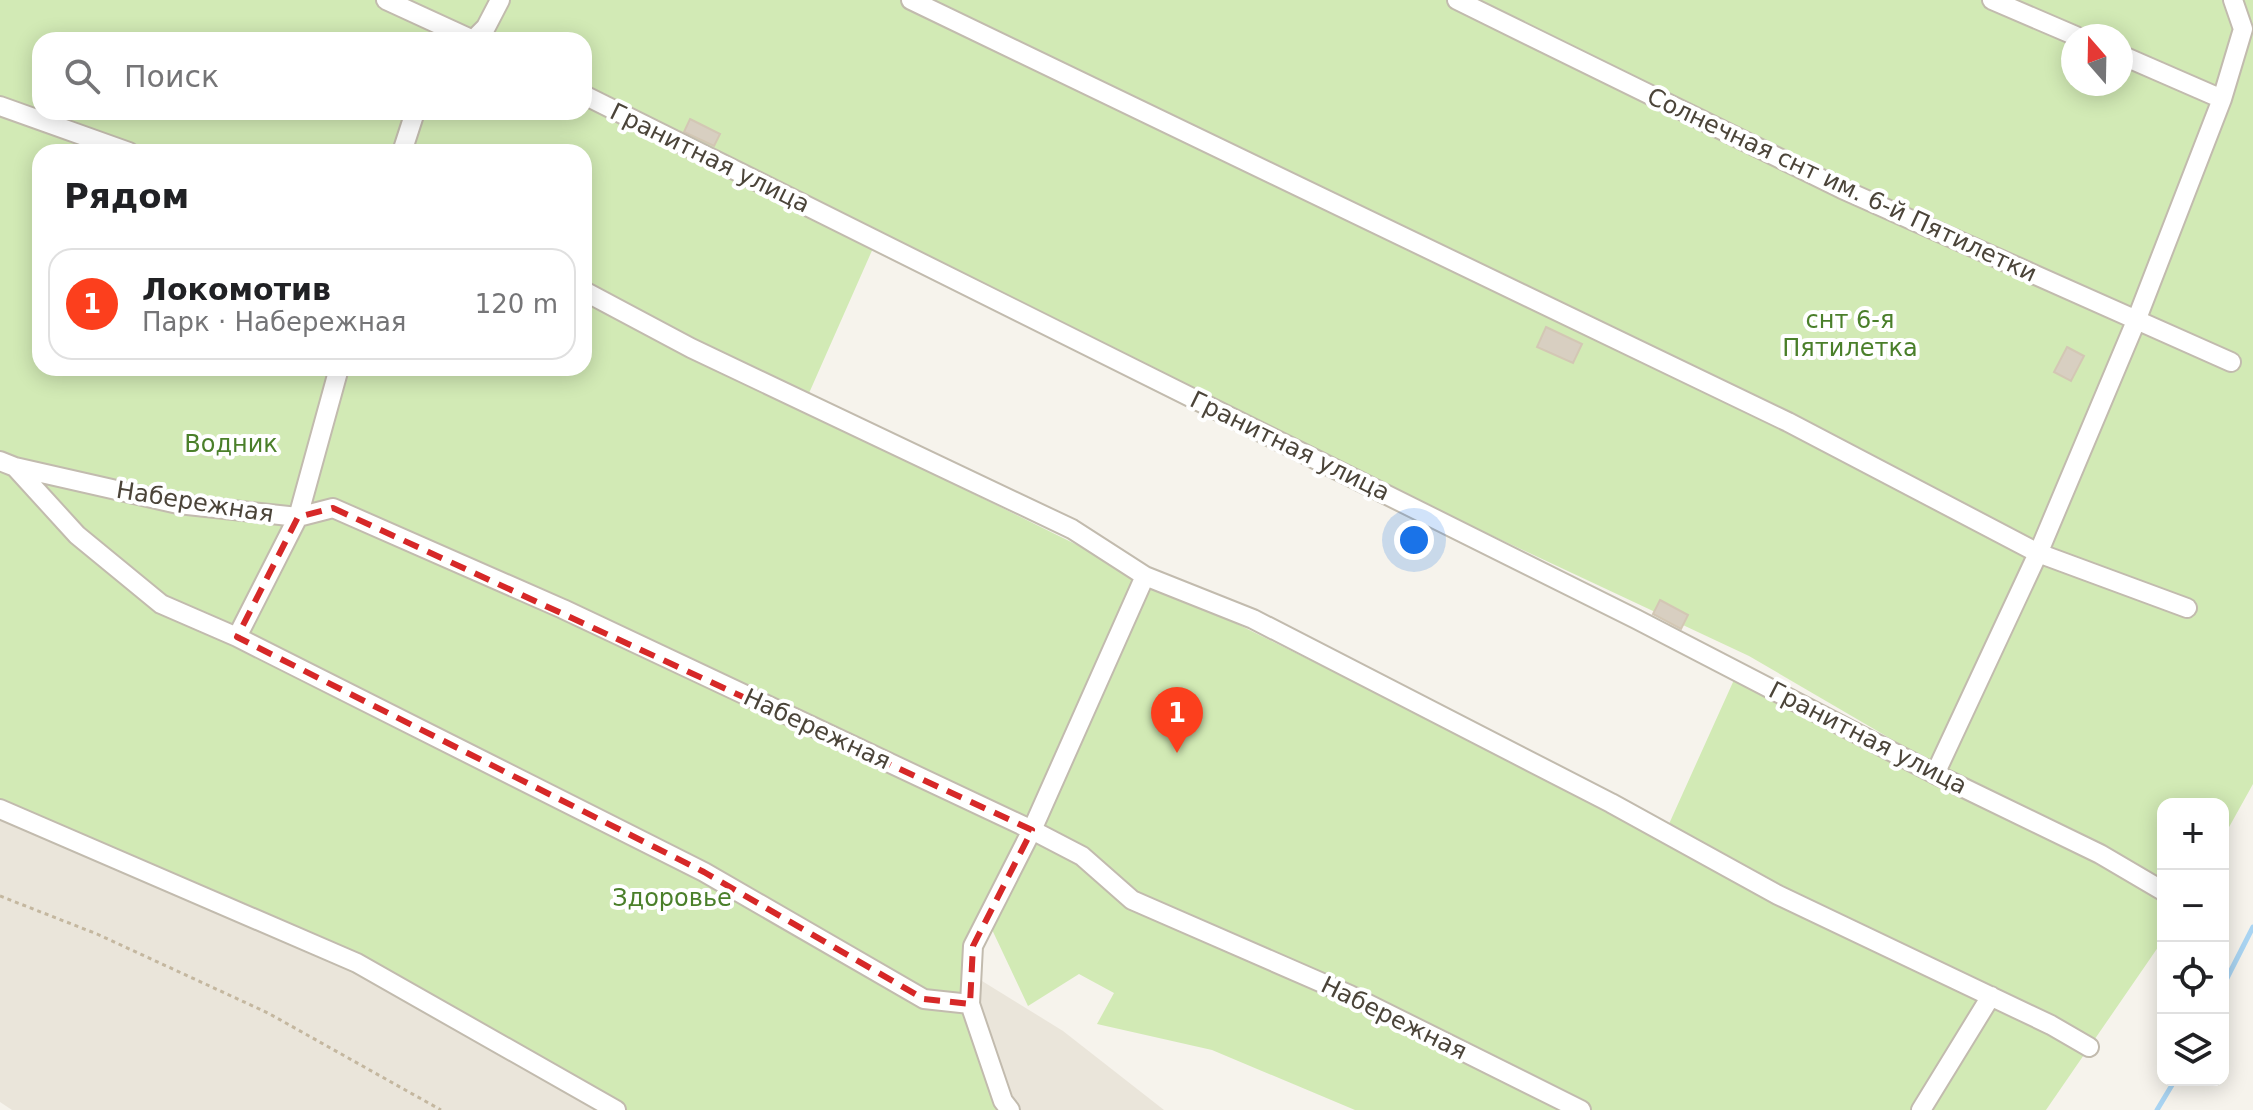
<!DOCTYPE html>
<html lang="ru">
<meta charset="utf-8">
<style>
body{margin:0;font-family:"DejaVu Sans",sans-serif;background:#f2f2f2;color:#202124}
.controls{position:absolute;right:24px;bottom:24px;display:grid;overflow:hidden;border-radius:16px;box-shadow:0 4px 20px #0003}
.controls button{width:72px;height:72px;display:grid;place-items:center;padding:0;border:0;border-bottom:2px solid #e0e0e0;background:#fff;color:#202124;font:40px sans-serif}
.compass{position:absolute;left:2061px;top:24px;width:72px;height:72px;border-radius:50%;background:#fff;box-shadow:0 4px 20px #0003;rotate:340deg}
.you{position:absolute;left:1414px;top:540px;width:28px;height:28px;margin:-20px;border:6px solid #fff;border-radius:50%;background:#1a73e8;box-shadow:0 0 0 12px #1a73e833}
.badge{display:grid;place-items:center;width:52px;height:52px;border-radius:50%;background:#fc3f1d;color:#fff;font-size:26px;font-weight:700}
.pin{position:absolute;translate:-50% -66px;filter:drop-shadow(0 2px 4px #0008)}
.pin::after{content:'';position:absolute;top:42px;width:28px;height:24px;background:inherit;clip-path:polygon(0 0,100% 0,50% 100%)}
.list{margin:0;padding:0;list-style:none}
h2{display:flex;justify-content:space-between;align-items:center;height:104px;margin:0;padding:0 32px;font-size:34px}
h2 small{font-size:26px;font-weight:400;color:#757577}
.list li{display:grid;grid-template-columns:52px 1fr auto;gap:24px;align-items:center;box-sizing:border-box;height:112px;margin:0 16px 16px;padding:0 16px;border:2px solid #e0e0e0;border-radius:24px}
.list b{display:block;font-size:30px;white-space:nowrap}
.list p{margin:0;font-size:26px;white-space:nowrap;color:#757577}
.list em{font-size:26px;font-style:normal;color:#757577}
.icon{flex:none;width:44px;height:44px;fill:none;stroke:currentColor;stroke-width:2;stroke-linecap:round;stroke-linejoin:round}
.map{position:relative;flex:none;width:2253px;height:1110px;overflow:hidden}
.search{position:absolute;background:#fff;box-shadow:0 4px 20px #0003;left:32px;top:32px;width:560px;height:88px;display:flex;align-items:center;gap:20px;box-sizing:border-box;padding:0 28px;border-radius:24px;color:#757577;font-size:30px}
.panel{position:absolute;background:#fff;box-shadow:0 4px 20px #0003;left:32px;top:144px;width:560px;height:232px;border-radius:24px}
.map>svg:first-child{display:block}
.residential{fill:#eae5da}
.green{fill:#d2eab5;fill-rule:evenodd}
.lines{fill:none;stroke-linecap:round;stroke-linejoin:round}
.stream{stroke:#a9d4f2;stroke-width:5}
.building{fill:#d8cfc1;stroke:#d3c7b4;stroke-width:2}
.street-casing{stroke:#c2bbae;stroke-width:22}
.path{stroke:#c4b79f;stroke-width:3;stroke-dasharray:4 4;stroke-linecap:butt}
.street{stroke:#fff;stroke-width:18}
.marked{fill:none;stroke:#d62828;stroke-width:6;stroke-dasharray:16 10;stroke-linejoin:round}
.labels{text-anchor:middle;dominant-baseline:central;stroke-width:8;stroke-linejoin:round;paint-order:stroke}
.street-label{font-size:24px;fill:#4b4439;stroke:#fff}
.park-label{font-size:24px;fill:#4a7f2a;stroke:#fff}
</style>
<div class="map">
<svg width="2253" height="1110" viewBox="0 0 2253 1110">
<rect width="100%" height="100%" fill="#f6f3ec"/>
<path class="residential" d="M0,418L780,856L1063,1031L1164,1110H12L0,1102Z"/>
<path class="green" d="M0,0H2253V784L2223,838V804H2163V940L2046,1110H1355L1212,1050L1097,1024L1114,993L1079,974L1028,1006L987,919L959,994L1006,1110H627L51,822L0,801ZM2073,36H2121V84H2073ZM40,40H584V112H40ZM40,152H584V368H40ZM874,246L1749,656L2155,893L1738,671L1664,835L802,409Z"/>
<g class="lines">
<path class="stream" d="M2223,986L2253,927
M2157,1110L2175,1080"/>
</g>
<path class="building" d="M690,119L720,134L714,146L684,132Z
M1546,327L1582,344L1573,363L1537,347Z
M2067,347L2084,356L2071,381L2054,372Z
M1660,600L1688,615L1681,629L1653,614Z"/>
<g class="lines">
<g class="street-casing">
<path id="street" d="M386,0L473,40
M911,0L1788,422L2038,553L2187,608
M1457,0L1842,189L2231,362
M1992,0L2076,36
M473,40L486,27L500,0
M2121,55L2222,99
M584,95L1636,619L1935,774L2100,854L2163,891
M0,106L129,152
M402,152L415,112
M584,291L691,348L1072,529L1145,576L1253,619L1611,803L1778,895L2051,1025L2089,1047
M0,461L15,467L77,535L161,604L237,637L704,872L924,999L970,1004
M15,467L178,504L298,517L333,508L563,609L1032,830L1082,856L1132,900L1350,995L1581,1110
M237,637L298,517L339,368
M1935,774L2040,549L2136,321L2222,99L2243,29L2233,0
M0,809L357,963L616,1110
M1010,1110L1003,1101L970,1004L973,946L1032,830L1145,576
M1921,1110L1991,996"/>
</g>
<path class="path" d="M0,896L97,934L268,1013L441,1110"/>
<use href="#street" class="street"/>
</g>
<path class="marked" d="M333,508L1032,830L973,946L970,1004L924,999L704,872L237,637L298,517Z"/>
<g class="labels">
<g class="street-label">
<text transform="translate(710 158) rotate(26)">Гранитная улица</text>
<text transform="translate(1842 185) rotate(25)">Солнечная снт им. 6-й Пятилетки</text>
<text transform="translate(1290 446) rotate(26)">Гранитная улица</text>
<text transform="translate(195 502) rotate(9)">Набережная</text>
<text transform="translate(817 729) rotate(25)">Набережная</text>
<text transform="translate(1868 738) rotate(27)">Гранитная улица</text>
<text transform="translate(1394 1018) rotate(26)">Набережная</text>
</g>
<g class="park-label">
<text x="1850" y="320">снт 6-я<tspan x="1850" dy="28">Пятилетка</tspan></text>
<text x="231" y="444">Водник</text>
<text x="672" y="898">Здоровье</text>
</g>
</g>
</svg>
<div class="controls">
<button>+</button>
<button>−</button>
<button><svg class="icon" aria-label="locate" viewBox="0 0 24 24"><circle cx="12" cy="12" r="6"/><path d="M12 2v4M12 18v4M2 12h4M18 12h4"/></svg></button>
<button><svg class="icon" aria-label="layers" viewBox="0 0 24 24"><path d="M12 4l9 5-9 5-9-5zM3 14l9 5 9-5"/></svg></button>
</div>
<svg class="compass" viewBox="-18 -18 36 36"><path d="M0-13l5 13h-10z" fill="#e53935"/><path d="M0 13l5-13h-10z" fill="#757577"/></svg>
<div class="you"></div>
<div class="pin badge" style="left:1177px;top:753px">1</div>
<div class="search"><svg class="icon" aria-label="search" viewBox="0 0 24 24"><circle cx="10" cy="10" r="6"/><path d="M15 15l6 6"/></svg>Поиск</div>
<section class="panel">
<h2>Рядом<small></small></h2>
<ul class="list">
<li><span class="badge">1</span><div><b>Локомотив</b><p>Парк · Набережная</p></div><em>120 m</em></li>
</ul>
</section>
</div>
